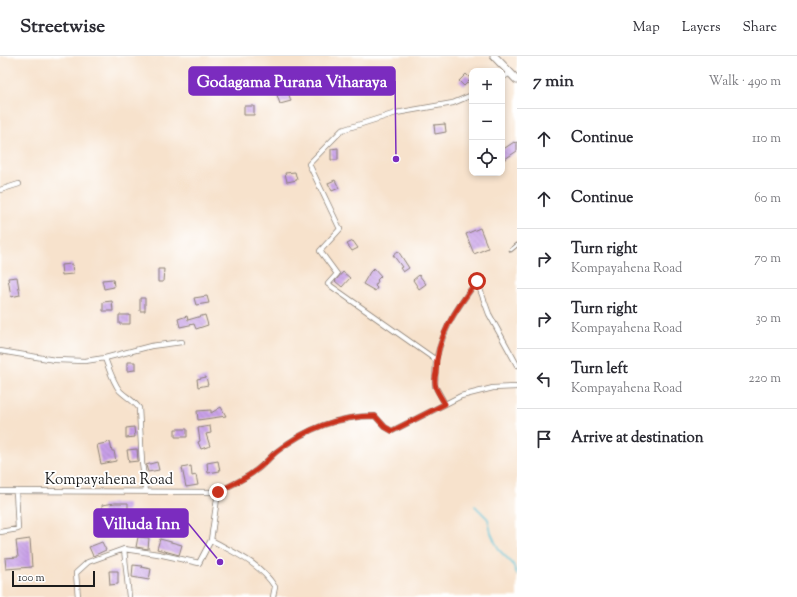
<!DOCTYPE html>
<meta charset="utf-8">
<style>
body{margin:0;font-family:"Sorts Mill Goudy",serif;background:#f2f2f3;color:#2b2b33}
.controls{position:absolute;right:12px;top:12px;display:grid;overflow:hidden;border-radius:8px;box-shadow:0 2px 6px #0003}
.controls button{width:36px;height:36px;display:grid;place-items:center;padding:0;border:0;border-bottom:1px solid #e1e1e2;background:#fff;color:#2b2b33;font:20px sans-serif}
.scale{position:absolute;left:12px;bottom:10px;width:83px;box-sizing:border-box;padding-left:4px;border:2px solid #1c1c1c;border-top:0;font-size:11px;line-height:14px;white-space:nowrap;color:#1c1c1c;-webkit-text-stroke:3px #fff;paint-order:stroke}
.stop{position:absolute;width:12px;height:12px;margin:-9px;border:3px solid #c8321e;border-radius:50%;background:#fff}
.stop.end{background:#c8321e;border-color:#fff;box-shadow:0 1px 4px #0008}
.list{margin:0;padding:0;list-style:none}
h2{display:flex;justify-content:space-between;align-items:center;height:52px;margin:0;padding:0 16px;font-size:17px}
h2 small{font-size:13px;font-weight:400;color:#7c7c81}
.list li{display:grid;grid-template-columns:26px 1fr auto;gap:12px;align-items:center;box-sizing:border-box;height:60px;padding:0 16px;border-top:1px solid #e1e1e2}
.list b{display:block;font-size:15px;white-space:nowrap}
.list p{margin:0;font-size:13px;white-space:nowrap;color:#7c7c81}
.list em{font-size:13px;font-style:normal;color:#7c7c81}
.icon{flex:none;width:22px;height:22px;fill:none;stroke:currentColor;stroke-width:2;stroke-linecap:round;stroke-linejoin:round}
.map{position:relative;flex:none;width:517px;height:541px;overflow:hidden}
header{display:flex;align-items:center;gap:24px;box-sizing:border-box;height:56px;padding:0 20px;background:#fff;border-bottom:1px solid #e1e1e2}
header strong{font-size:19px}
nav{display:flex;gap:22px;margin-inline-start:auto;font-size:14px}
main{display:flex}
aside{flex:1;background:#fff}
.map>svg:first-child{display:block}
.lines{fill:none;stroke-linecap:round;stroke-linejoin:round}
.stream{stroke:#5dc4da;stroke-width:1.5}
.building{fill:url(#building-back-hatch)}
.lane-casing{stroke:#8a7f74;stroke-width:4.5}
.street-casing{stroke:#8a7f74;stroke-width:6}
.primary-casing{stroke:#8a7f74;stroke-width:9}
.lane{stroke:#fff;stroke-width:2.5}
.street{stroke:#fff;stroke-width:4.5}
.primary{stroke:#fff;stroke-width:7}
.route{stroke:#c8321e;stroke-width:5}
.labels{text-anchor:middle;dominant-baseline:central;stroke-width:3.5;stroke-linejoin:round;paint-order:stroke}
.street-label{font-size:15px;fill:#1c1c1c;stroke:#fff}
.leader{fill:none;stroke:#7b2cbf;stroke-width:1.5}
.callout-dot{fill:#7b2cbf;stroke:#fff;stroke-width:1.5}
.callout{fill:#7b2cbf;stroke:#7b2cbf;stroke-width:1.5}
.callout-label{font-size:16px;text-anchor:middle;font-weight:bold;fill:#fff}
</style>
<header>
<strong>Streetwise</strong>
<nav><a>Map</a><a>Layers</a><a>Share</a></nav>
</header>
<main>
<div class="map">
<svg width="517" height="541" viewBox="0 0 517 541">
<defs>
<pattern id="building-back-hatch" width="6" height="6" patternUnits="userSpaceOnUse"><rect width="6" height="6" fill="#c79fe7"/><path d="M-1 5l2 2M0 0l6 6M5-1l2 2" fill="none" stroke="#aa88c6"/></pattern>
</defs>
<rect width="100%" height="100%" fill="#fff"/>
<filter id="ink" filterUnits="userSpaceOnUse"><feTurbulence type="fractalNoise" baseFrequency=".025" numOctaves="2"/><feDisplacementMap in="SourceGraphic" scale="8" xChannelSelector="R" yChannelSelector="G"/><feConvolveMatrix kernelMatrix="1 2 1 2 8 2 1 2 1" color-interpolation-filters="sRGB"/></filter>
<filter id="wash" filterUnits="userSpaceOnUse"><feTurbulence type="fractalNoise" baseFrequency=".012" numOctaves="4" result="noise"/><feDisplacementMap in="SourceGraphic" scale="16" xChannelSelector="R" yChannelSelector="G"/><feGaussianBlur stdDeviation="0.9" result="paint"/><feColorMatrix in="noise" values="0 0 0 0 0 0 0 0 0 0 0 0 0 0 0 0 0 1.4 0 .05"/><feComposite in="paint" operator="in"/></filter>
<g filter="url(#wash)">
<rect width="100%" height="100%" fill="#f7e2cc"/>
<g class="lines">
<path class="stream" d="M475,450L488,463L491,477L495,486L500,495L513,508L517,519"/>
</g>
<g id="blocks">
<path class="building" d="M466,18L471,23L464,30L459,25Z
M288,36L291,45L280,48L277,39Z
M244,50H254V59H244Z
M445,68L446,76L435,78L434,69Z
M514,86L515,87L517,86V95L502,105V94Z
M338,92V104H331V93Z
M295,116L297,124L287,126L285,117Z
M335,124L339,132L332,135L328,127Z
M480,172L488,192L474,198L466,178Z
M353,185L358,192L352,195L347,188Z
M398,195L409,212L403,216L400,212L402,211L393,199Z
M72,208L73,218L62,219L61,209Z
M374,212L381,220L377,224L378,225L375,230L377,232L375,235L363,228L370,216Z
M158,213H164L163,226H158Z
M343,216L350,222L342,231L335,225Z
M419,219L426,228L419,233L413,224Z
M17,221L20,239L11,241L8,222Z
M113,223L114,231L104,233L102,224Z
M207,240L209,247L196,249L194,242Z
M140,242H145V255H140Z
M112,245L113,255H103V246Z
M119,259H130V268H119Z
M205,259L208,269L196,273L194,268L180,271L178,263L187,260L188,264Z
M127,306H135V314L127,315Z
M206,321L208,329L198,331L197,323Z
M221,351L226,360L198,364L197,355L211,354V357Z
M210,370L211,377L206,378L210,390L201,393L198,386L200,385L198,372Z
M134,371L135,381L126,382V372Z
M175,373H187V381H175Z
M110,386L112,395H114L116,405L101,408L97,389Z
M137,393L138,405L129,406L127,394Z
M218,405L220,415L208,417L207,407Z
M157,406L159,414L148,416L146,409Z
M191,410L192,420L196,419L198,429L186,431L182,412Z
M115,447H128V456H114V459L103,460L102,449Z
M138,481L149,482L148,493L136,491Z
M30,483L32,511L6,513L5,502L18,501L16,485Z
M160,483L182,489L179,499L157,493Z
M102,486L106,494L93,500L89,491Z
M133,509L142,510L141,511L151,513L149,524L132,521Z
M109,515H118V528L110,529Z"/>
</g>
</g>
<g filter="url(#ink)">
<use href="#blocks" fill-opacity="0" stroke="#8a7f74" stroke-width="1"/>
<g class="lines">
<g class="lane-casing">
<path id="lane" d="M511,194L517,189"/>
</g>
<g class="street-casing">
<path id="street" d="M502,22L510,17
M0,134L19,128
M0,295L55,304L85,305L105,302L151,290L182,286
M105,302C109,313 113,326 120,335C126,341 133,344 139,352L142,407L146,436
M436,304C444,270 457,252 477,225L489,258L517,309
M445,348L435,330L436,304L328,228L337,218L320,195L340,173L309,108L342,74L396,57L453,47L472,39
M0,435L218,436
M0,476L18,473L16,435
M124,493L129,541
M78,541L76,517L88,506L124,493L158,498L199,507L211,484
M273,541L275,531C260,507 235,497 211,484L218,436C230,429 244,424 255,415C263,410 269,402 276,396C304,374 338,360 375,360L385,371L392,375L461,340L493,332L517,331"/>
</g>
<g class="primary-casing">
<path id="primary" d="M494,0L517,24"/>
</g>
<use href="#lane" class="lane"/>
<use href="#street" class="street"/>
<use href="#primary" class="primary"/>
</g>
</g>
<g class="lines" filter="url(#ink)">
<path class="route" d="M218,436C230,429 244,424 255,415C263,410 269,402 276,396C305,373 338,360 375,360L385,371L392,375L445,348C442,343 438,337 436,332C434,327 435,321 436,316C436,281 456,253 477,225"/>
</g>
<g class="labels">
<g class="street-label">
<text x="109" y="424">Kompayahena Road</text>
</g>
</g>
<path class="leader" d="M396 103L395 25M220 506L188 467"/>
<g class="callout-dot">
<circle cx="396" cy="103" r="4"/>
<circle cx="220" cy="506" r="4"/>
</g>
<g class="callout">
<rect x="189" y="11" width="206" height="28" rx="4"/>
<rect x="94" y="453" width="94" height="28" rx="4"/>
</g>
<g class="callout-label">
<text x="292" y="31">Godagama Purana Viharaya</text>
<text x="141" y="473">Villuda Inn</text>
</g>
</svg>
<div class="controls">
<button>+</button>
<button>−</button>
<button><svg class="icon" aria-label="locate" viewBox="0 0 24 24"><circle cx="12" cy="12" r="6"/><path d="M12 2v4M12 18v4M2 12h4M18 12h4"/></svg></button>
</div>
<div class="scale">100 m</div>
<div class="stop" style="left:477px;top:225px"></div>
<div class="stop end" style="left:218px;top:436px"></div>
</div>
<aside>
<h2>7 min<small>Walk · 490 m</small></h2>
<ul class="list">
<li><svg class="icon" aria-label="ahead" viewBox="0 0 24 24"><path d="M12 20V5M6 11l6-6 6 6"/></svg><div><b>Continue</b></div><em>110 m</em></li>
<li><svg class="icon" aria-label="ahead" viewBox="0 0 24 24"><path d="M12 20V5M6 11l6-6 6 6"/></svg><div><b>Continue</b></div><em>60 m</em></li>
<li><svg class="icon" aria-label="right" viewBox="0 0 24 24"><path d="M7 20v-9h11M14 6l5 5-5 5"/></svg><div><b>Turn right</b><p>Kompayahena Road</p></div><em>70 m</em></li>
<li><svg class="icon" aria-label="right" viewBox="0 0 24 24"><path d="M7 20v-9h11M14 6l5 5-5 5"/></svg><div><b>Turn right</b><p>Kompayahena Road</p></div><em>30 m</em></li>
<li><svg class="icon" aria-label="left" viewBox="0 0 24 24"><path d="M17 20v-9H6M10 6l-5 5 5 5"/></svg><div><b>Turn left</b><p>Kompayahena Road</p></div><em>220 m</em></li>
<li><svg class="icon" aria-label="arrive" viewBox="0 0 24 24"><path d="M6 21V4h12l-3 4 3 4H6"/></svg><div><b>Arrive at destination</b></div></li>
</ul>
</aside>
</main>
